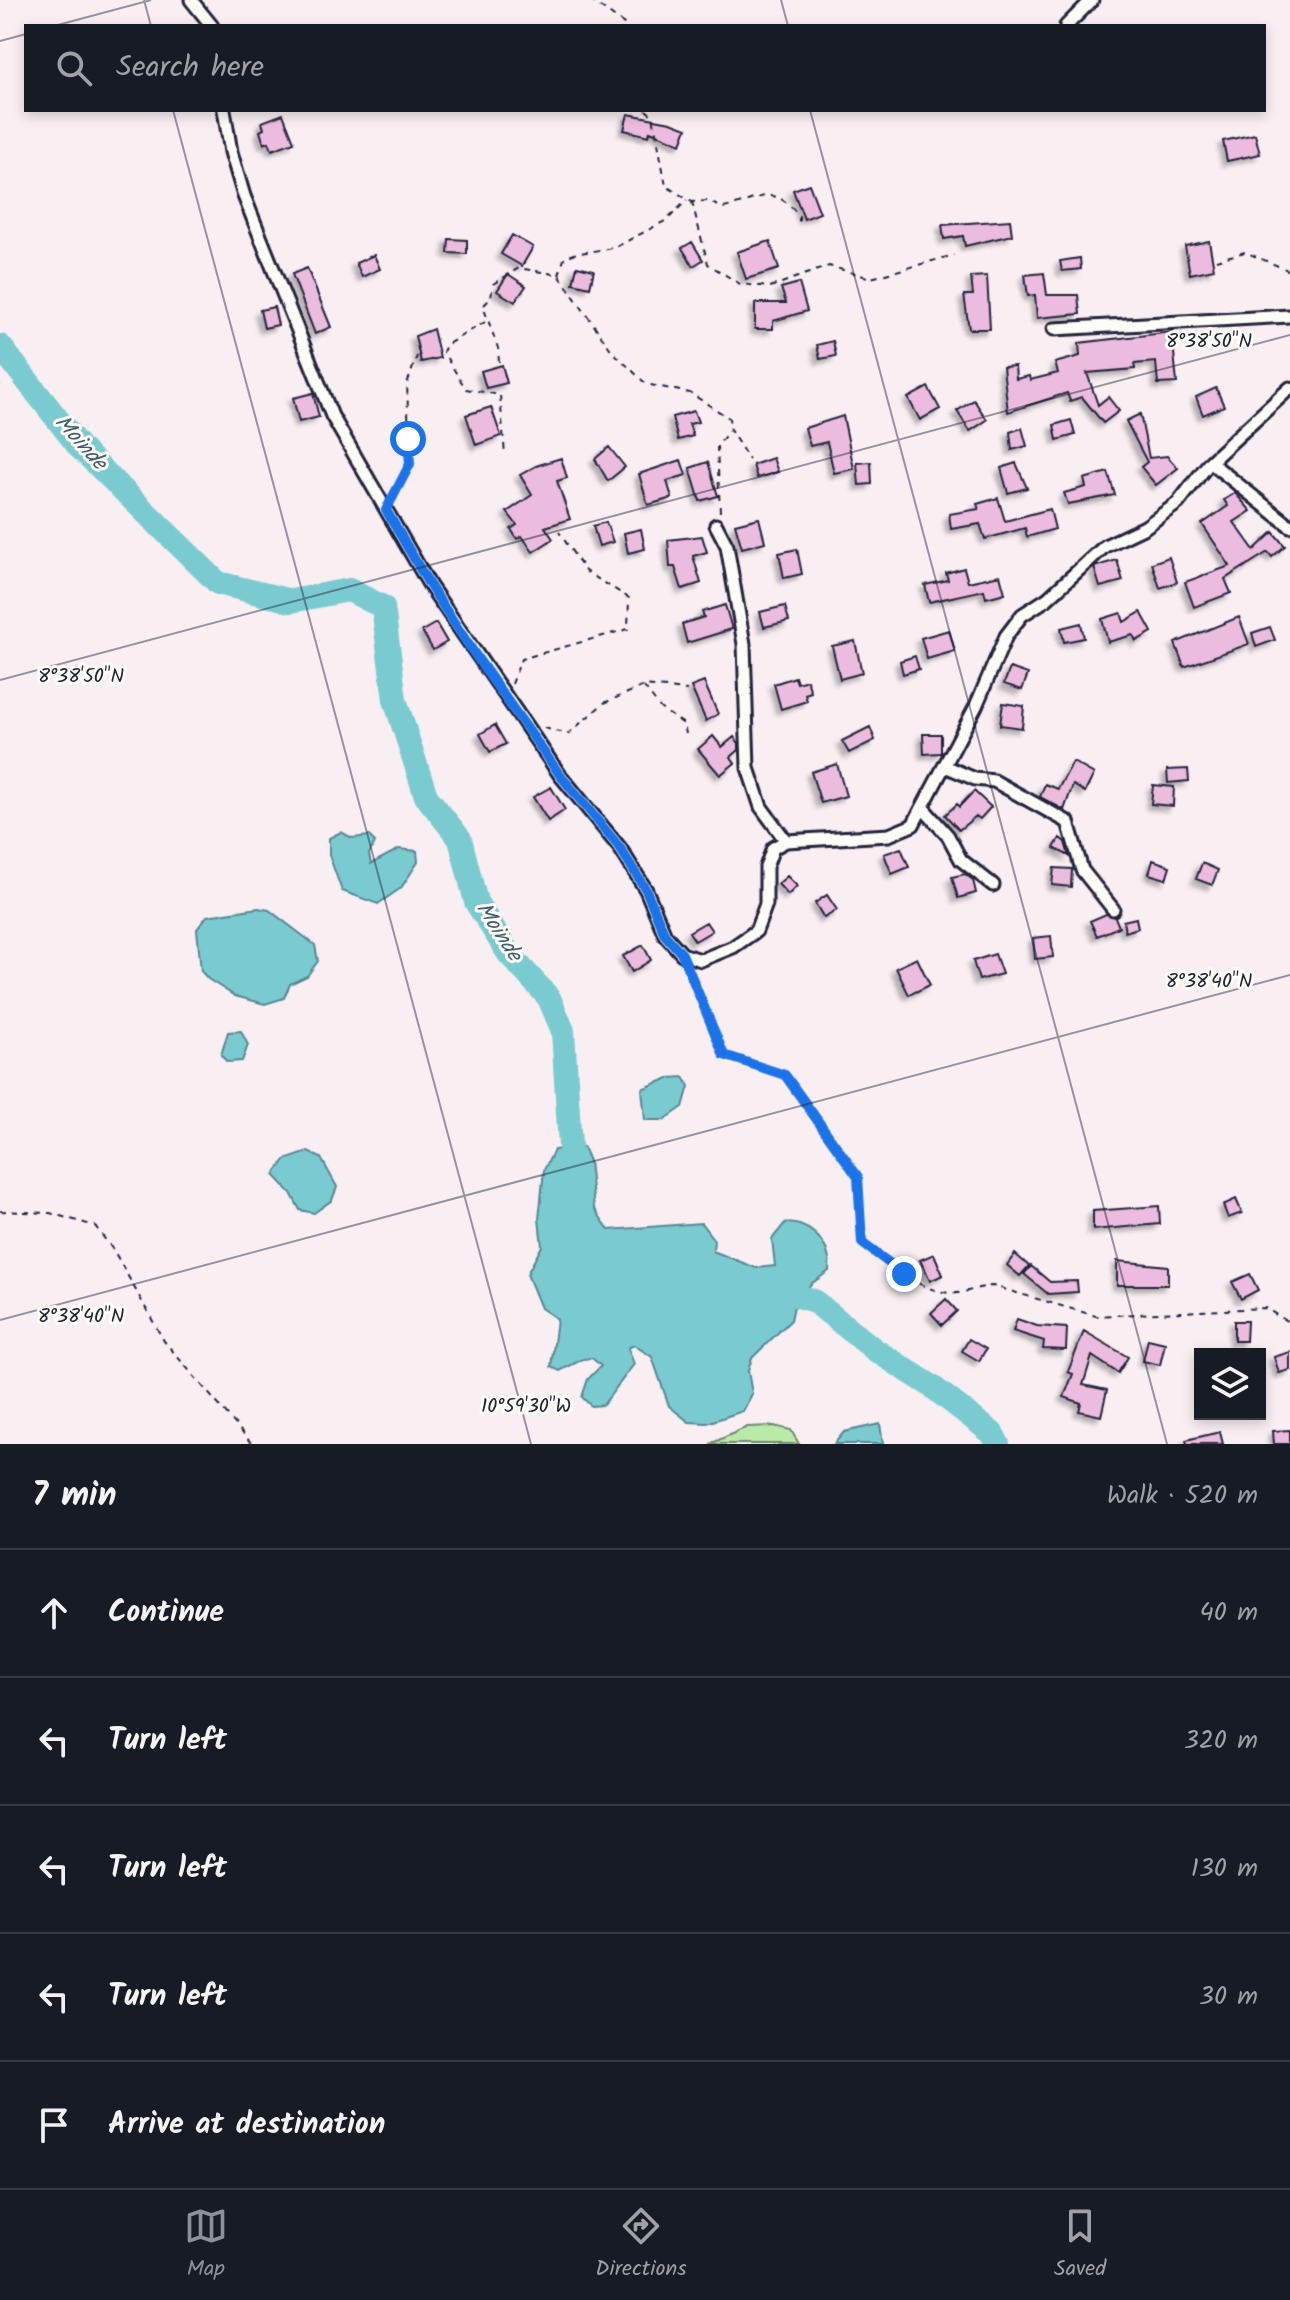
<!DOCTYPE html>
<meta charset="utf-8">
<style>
body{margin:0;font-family:Kalam,sans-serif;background:#20242c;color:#f1f3f6}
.controls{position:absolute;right:24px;bottom:24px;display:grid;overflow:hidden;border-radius:0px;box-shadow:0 4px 12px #0003}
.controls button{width:72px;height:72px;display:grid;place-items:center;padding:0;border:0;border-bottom:2px solid #363941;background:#171b24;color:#f1f3f6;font:40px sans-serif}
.stop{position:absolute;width:24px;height:24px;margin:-18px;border:6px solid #1a73e8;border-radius:50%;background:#fff}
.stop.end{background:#1a73e8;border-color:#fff;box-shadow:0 2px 8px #0008}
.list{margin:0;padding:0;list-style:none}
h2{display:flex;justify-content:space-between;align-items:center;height:104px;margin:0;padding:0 32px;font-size:34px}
h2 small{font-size:26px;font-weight:400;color:#9ea1a6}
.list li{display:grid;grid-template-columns:52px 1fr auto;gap:24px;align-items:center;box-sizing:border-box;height:128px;padding:0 32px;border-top:2px solid #363941}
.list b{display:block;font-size:30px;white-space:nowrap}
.list em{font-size:26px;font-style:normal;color:#9ea1a6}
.icon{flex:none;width:44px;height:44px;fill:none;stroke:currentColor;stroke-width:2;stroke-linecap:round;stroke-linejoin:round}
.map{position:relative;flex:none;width:1290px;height:1444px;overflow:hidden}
.search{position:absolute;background:#171b24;box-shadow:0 4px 12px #0003;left:24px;right:24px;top:24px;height:88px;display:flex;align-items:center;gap:20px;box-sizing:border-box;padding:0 28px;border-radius:0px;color:#9ea1a6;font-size:30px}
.sheet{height:744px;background:#171b24}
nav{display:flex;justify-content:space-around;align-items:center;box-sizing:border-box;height:112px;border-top:2px solid #363941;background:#171b24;font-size:22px;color:#9ea1a6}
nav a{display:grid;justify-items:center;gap:4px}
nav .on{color:#8c9099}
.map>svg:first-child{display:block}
.green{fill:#bbe9a7;stroke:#6e8671;stroke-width:2}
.water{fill:#7acbd0;stroke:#578794;stroke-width:2}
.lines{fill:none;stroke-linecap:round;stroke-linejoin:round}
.river{stroke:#7acbd0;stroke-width:24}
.building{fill:#ebbcdd;stroke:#22223b;stroke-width:2;filter:url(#shadow)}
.minor-casing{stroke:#22223b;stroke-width:17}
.path{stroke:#22223b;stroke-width:2;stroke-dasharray:6 6;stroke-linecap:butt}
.minor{stroke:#fdfcf7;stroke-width:11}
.route{stroke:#1a73e8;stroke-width:10}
.ticks{fill:none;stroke:#22223b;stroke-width:2;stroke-opacity:0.45}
.labels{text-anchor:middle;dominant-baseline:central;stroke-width:6;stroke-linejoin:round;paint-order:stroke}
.water-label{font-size:22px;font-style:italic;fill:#415d6f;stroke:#fdfcf7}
.ticks-label{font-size:20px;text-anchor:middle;fill:#22223b;stroke:#fdfcf7;stroke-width:6;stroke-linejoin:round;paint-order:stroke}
</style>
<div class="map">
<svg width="1290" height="1444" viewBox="0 0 1290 1444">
<defs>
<filter id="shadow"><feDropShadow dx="-4.5" dy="4.5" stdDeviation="2" flood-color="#0004"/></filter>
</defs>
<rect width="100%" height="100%" fill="#f9eff2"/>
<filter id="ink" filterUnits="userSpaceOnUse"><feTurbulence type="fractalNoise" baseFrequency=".0125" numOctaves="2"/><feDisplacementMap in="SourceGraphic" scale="16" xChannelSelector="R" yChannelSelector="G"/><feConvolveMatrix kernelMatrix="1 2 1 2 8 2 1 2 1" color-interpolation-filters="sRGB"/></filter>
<g filter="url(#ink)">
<path class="green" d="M774,1426L791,1430L799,1444H710L747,1427Z"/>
<path class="water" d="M341,832L352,838L369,836L375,842L369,854L371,864L399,849L417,851L418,862L401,888L378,904L342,891L329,855V838Z
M258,908L269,910L315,945L318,961L307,976L290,984L284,998L265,1004L235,996L208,979L201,971L197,929L207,916Z
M241,1031L248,1045L242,1061L227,1062L221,1055L228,1032Z
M684,1077L689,1086L683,1107L664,1120H645L642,1089L669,1078Z
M583,1147L589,1161L594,1208L609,1230L701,1223L714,1240L713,1251L756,1268L775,1266L772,1239L785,1223C812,1223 832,1245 829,1271L811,1284L794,1306L791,1320L752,1358L748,1371L752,1394L743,1411L707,1423L689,1422L669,1406L652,1357L634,1345L628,1348L634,1364L603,1405L591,1406L582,1397L588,1379L601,1366L592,1358L583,1359L560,1371L551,1367L557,1319L541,1308L527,1274L542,1246L539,1219L544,1170L554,1150Z
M308,1152L321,1158L337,1187L332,1200L314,1213L300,1210L291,1193L274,1175L285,1160Z
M880,1424L883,1444H834L844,1432Z"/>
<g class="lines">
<path class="river" d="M0,346L80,448L218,583L291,601L349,590L383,607L395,700L426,796L460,839L476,902L509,954L549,998L563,1031L572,1179
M773,1288L814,1301L875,1350L930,1385L992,1433L998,1444"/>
</g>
<path class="building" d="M283,114L294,142L272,150L269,142L264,144L260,131L264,129L262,122Z
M628,114L671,122L687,128L681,144L650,131L649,136L624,130Z
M1255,134L1260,154L1227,161L1223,141Z
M809,184L820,213L804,219L793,190Z
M1010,220L1012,235L965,246L963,236L944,239L942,225Z
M512,235L533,247L522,266L501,254Z
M449,239L467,240V254L448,253Z
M770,241L779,269L746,279L737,252Z
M1209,241L1214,269L1190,274L1185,246Z
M692,242L703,260L693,266L682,248Z
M374,255L380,269L362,277L356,263Z
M1080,258L1081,269L1062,271L1060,261Z
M577,266L594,270L590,287L573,283Z
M307,268L331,327L315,334L292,274Z
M1044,273L1047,295H1078L1080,314L1037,318L1035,295L1028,296L1025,275Z
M508,274L526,286L515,302L497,291Z
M987,276L990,329H969L964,295H973L971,277Z
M799,283L807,311L773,321V329H755V303H786L781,288Z
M274,307L278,325L264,328L260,310Z
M433,329L440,358L421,362L415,336Z
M1172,332L1177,383L1158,384L1156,362L1134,364L1135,369L1087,373L1098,405L1108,397L1119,411L1103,423L1082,397L1070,401L1067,393L1008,412L1003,367L1015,366L1016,379L1029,376L1030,380L1058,373L1055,363L1080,356L1079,343Z
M833,341L836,356L820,359L817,345Z
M502,365L507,383L486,388L481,371Z
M928,387L940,409L920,420L908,398Z
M1216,388L1224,406L1203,415L1196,397Z
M313,393L319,417L299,422L293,398Z
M974,400L987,420L970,431L957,411Z
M491,407L501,436L476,445L466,415Z
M694,411L698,422L689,424L693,436L678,440L672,417Z
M1140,414L1149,458L1167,456L1178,468L1156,485L1141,467L1147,462L1126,421Z
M843,416L854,469L834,473L827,442L810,446L805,428Z
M1071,420L1075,435L1057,440L1054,425Z
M1022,428L1027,446L1012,450L1010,432Z
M609,447L625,467L608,481L595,459Z
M561,458L567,478L557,481L570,519L545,527L553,539L533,552L522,536L517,539L511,529L517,525L507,512L532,495L520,475L536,466Z
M773,458L778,472L757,478L753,465Z
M681,460L686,475L667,481L672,498L648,505L639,474Z
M708,462L718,496L700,501L690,468Z
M871,462L872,484L859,485L857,463Z
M1016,463L1027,488L1008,493L1001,468Z
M1108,472L1115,495L1068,504L1064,493L1086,487L1084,479Z
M1235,493L1251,511L1234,522L1254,550L1273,532L1285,546L1272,557L1268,552L1225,579L1231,593L1194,607L1185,582L1230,566L1202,524L1228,506L1224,500Z
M998,498L1005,521L1050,509L1055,529L1027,537L1025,528L985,539L980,524L951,529L949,514L979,509L977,504Z
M759,518L765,542L742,548L735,524Z
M606,522L613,542L599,546L593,526Z
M641,529L645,549L628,553L624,533Z
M702,536L707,552L693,556L701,583L682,589L675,567H670L668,540Z
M797,549L802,574L784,578L779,553Z
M1169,557L1177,582L1160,588L1152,563Z
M1117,560L1123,581L1100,587L1094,567Z
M964,568L968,582L1000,575L1005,593L986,598L984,590L929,602L925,585L948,580L946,573Z
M725,605L732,629L687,643L682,624L704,617L702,612Z
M785,606L789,621L764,627L760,612Z
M1141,612L1152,632L1136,641L1133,635L1108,642L1102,619L1121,613L1124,622Z
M1239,617L1249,644L1184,667L1175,643Z
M436,623L447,642L433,650L422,631Z
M1081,623L1084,638L1064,642L1061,628Z
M1270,627L1275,640L1256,647L1252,633Z
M949,630L955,651L927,659L921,638Z
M855,641L862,673L840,679L832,646Z
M915,656L919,669L903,674L900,661Z
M1010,668L1028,674L1022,690L1004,684Z
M795,677L797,683L807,680L811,692L805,694L807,701L781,709L774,684Z
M704,682L718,714L706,721L691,687Z
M1003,703L1024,706L1022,728L1000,725Z
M495,725L506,744L490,752L480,734Z
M870,727L875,740L849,753L842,741Z
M923,734H941V753L924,754Z
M713,736L722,747L734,737L739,743V750L731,757L735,763L720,775L698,749Z
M1073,762L1094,774L1085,792L1073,785L1064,810L1040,797L1045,784L1058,789Z
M837,764L846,796L821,803L811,772Z
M1188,769L1189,781L1168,783L1167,770Z
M1153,785L1174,787L1173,806L1151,804Z
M551,787L565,810L548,821L533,797Z
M974,791L991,807L980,819L976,816L959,830L945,815L957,804L959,807Z
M1060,838L1065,842L1069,856L1054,848Z
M901,848L909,867L892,874L884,854Z
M1153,860L1170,866L1166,879L1149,874Z
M1202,863L1218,870L1212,885L1196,879Z
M1054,868L1072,869L1071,887L1052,885Z
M965,874L973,880L976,893L958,898L952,877Z
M787,876L797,886L788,895L778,884Z
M827,895L837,910L824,918L815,903Z
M1106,914L1115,917L1119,927L1097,936L1090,921Z
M1136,918L1138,928L1125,932L1123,921Z
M706,922L712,931L695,941L689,932Z
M1051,936L1053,957L1035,959L1033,938Z
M643,945L651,960L632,972L623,956Z
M995,954L1002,974L979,980L973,961Z
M917,958L930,985L909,995L896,968Z
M1236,1199L1242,1213L1228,1218L1223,1205Z
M1159,1206L1160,1224L1093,1230V1211Z
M934,1254L943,1275L930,1281L920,1260Z
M1015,1254L1029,1266L1020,1276L1007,1265Z
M1117,1261L1168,1266V1285H1117Z
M1031,1266L1050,1282L1077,1281L1078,1292L1048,1294L1024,1274Z
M1250,1274L1258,1290L1241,1299L1232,1282Z
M946,1299L957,1311L942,1325L931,1313Z
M1017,1319L1037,1326L1067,1328L1066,1350L1043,1349L1044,1341L1013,1331Z
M1234,1321H1247L1246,1341H1234Z
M1084,1331L1128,1357L1118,1373L1092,1356L1083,1385L1107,1390L1101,1416L1079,1411L1081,1403L1064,1397L1073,1374L1068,1372Z
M969,1339L986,1349L979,1361L962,1351Z
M1148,1339L1165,1343L1160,1365L1143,1361Z
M1290,1352V1370L1279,1373L1274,1357Z
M1290,1430V1444H1274L1273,1431Z
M1220,1432L1223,1444H1187L1186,1440Z"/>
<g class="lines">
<g class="minor-casing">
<path id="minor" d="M191,0L212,26
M1066,26L1092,0
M224,110L231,152L244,196L332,416L430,586L560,775L620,848L646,890L665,935L682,954L701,960L733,947L756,931L766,904V867L773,848L786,841L889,835L913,825L976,706L1006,636L1022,615L1047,599L1105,546L1145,527L1178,503L1210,462L1290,388
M1054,329L1290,316
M1210,462L1290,526
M716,525L727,546L744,644L748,768L761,807L786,841
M945,766L975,779L994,781L1068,822L1082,870L1113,909
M923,808L948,836L961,860L993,885"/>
</g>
<path class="path" d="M590,0L627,26
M646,110L653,116L666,186L692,202L707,201L723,208C758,202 771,180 799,216V227
M692,202L708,264L740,284L770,287L829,266L871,278L954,255
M1216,260L1245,252L1290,271
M559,275L564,259L573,254L614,248L667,220L687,200
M485,322L446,345L443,352L466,389L500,395L505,455
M499,362L498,348L483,306L491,298L493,284L519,268L559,275L612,351L646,384L690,393L729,418L730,430L749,460
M394,499L410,464L407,384L417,356
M720,512L717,447L729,430
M512,684L521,659L628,629L629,598L585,571L559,532
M644,687L661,709L684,724L686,734
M544,728L568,734L604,703L644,686L687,690
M688,968L724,1055L785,1075L858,1177L862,1243C886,1261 917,1290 949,1293C963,1295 978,1286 993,1286L1096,1316L1265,1308L1290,1323
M0,1211L50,1213L95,1226L114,1251L164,1341L252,1444"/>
<use href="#minor" class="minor"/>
</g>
</g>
<g class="lines" filter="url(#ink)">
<path class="route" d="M408,439L410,464L386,510L430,586L480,662L560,775L620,848L646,890L665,935L682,954L724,1055L785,1075L858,1177L862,1243L904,1274"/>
</g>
<path class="ticks" d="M144,0L151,26M781,0L788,26M54,26L151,0M0,41L26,34M173,110L531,1444M810,110L1167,1444M0,680L1290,335M0,1320L1290,975"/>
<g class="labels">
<g class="water-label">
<text transform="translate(80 443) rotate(48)">Moinde</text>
<text transform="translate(498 932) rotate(57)">Moinde</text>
</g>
</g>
<g class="ticks-label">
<text x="1209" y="347">8°38'50"N</text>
<text x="81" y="682">8°38'50"N</text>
<text x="1209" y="987">8°38'40"N</text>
<text x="81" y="1322">8°38'40"N</text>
<text x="526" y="1412">10°59'30"W</text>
</g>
</svg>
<div class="controls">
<button><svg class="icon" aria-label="layers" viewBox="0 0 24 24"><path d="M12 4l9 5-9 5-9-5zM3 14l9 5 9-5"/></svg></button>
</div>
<div class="stop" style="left:408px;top:439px"></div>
<div class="stop end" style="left:904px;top:1274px"></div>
<div class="search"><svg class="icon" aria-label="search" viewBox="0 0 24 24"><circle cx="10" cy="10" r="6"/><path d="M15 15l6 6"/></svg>Search here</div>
</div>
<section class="sheet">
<h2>7 min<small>Walk · 520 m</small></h2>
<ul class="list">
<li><svg class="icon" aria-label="ahead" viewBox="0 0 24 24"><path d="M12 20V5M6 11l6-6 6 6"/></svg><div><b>Continue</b></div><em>40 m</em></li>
<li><svg class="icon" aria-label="left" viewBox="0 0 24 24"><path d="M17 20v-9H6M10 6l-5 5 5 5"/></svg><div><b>Turn left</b></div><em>320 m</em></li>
<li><svg class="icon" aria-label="left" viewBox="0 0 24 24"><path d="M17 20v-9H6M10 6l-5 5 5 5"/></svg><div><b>Turn left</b></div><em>130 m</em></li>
<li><svg class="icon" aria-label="left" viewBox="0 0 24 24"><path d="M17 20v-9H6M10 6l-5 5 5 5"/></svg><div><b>Turn left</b></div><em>30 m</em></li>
<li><svg class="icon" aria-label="arrive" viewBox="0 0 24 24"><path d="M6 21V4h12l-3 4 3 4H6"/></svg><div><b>Arrive at destination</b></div></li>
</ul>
</section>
<nav>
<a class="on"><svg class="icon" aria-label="map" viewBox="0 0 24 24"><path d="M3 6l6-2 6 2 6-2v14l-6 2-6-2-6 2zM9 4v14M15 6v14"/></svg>Map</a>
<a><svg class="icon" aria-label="directions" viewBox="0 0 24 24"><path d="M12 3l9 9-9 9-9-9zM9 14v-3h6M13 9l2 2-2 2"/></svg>Directions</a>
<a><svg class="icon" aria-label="saved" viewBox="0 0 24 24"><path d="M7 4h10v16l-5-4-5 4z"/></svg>Saved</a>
</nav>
